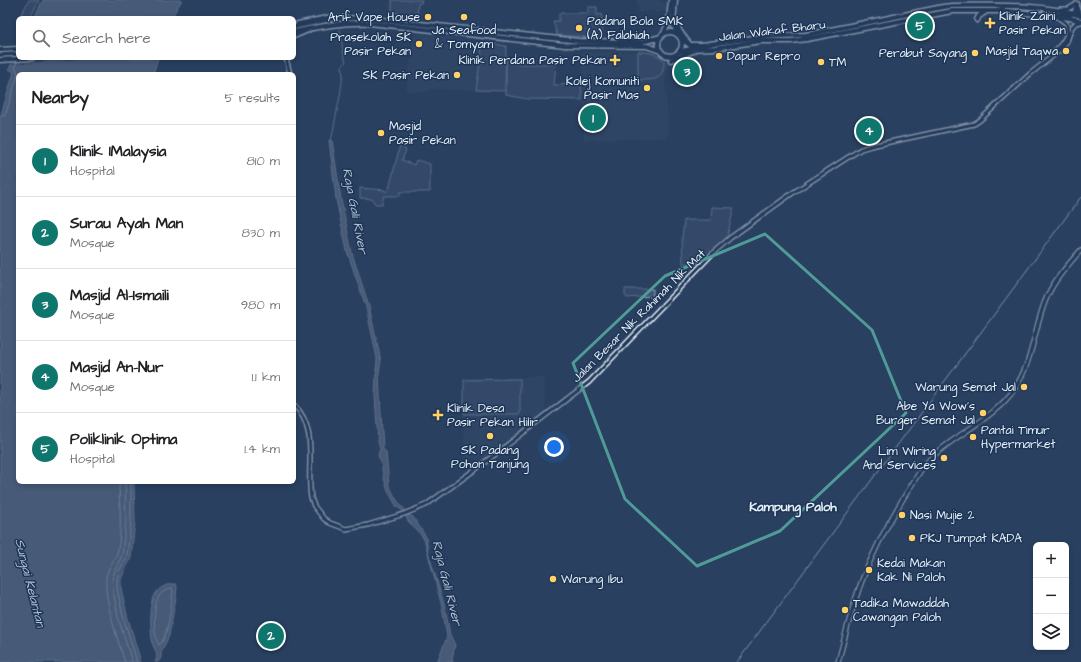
<!DOCTYPE html>
<meta charset="utf-8">
<style>
body{margin:0;font-family:"Architects Daughter",sans-serif;background:#f2f2f2;color:#202124}
.controls{position:absolute;right:12px;bottom:12px;display:grid;overflow:hidden;border-radius:6px;box-shadow:0 2px 6px #0003}
.controls button{width:36px;height:36px;display:grid;place-items:center;padding:0;border:0;border-bottom:1px solid #e0e0e0;background:#fff;color:#202124;font:20px sans-serif}
.you{position:absolute;left:554px;top:447px;width:14px;height:14px;margin:-10px;border:3px solid #fff;border-radius:50%;background:#1a73e8;box-shadow:0 0 0 6px #1a73e833}
.badge{display:grid;place-items:center;width:26px;height:26px;border-radius:50%;background:#0f766e;color:#fff;font-size:13px;font-weight:700}
.pin{position:absolute;translate:-50% -50%;border:2px solid #fff;box-shadow:0 1px 4px #0006}
.list{margin:0;padding:0;list-style:none}
h2{display:flex;justify-content:space-between;align-items:center;height:52px;margin:0;padding:0 16px;font-size:17px}
h2 small{font-size:13px;font-weight:400;color:#757577}
.list li{display:grid;grid-template-columns:26px 1fr auto;gap:12px;align-items:center;box-sizing:border-box;height:72px;padding:0 16px;border-top:1px solid #e0e0e0}
.list b{display:block;font-size:15px;white-space:nowrap}
.list p{margin:0;font-size:13px;white-space:nowrap;color:#757577}
.list em{font-size:13px;font-style:normal;color:#757577}
.icon{flex:none;width:22px;height:22px;fill:none;stroke:currentColor;stroke-width:2;stroke-linecap:round;stroke-linejoin:round}
.map{position:relative;flex:none;width:1081px;height:662px;overflow:hidden}
.search{position:absolute;background:#fff;box-shadow:0 2px 6px #0003;left:16px;top:16px;width:280px;height:44px;display:flex;align-items:center;gap:10px;box-sizing:border-box;padding:0 14px;border-radius:6px;color:#757577;font-size:15px}
.panel{position:absolute;background:#fff;box-shadow:0 2px 6px #0003;left:16px;top:72px;width:280px;height:412px;border-radius:6px}
.map>svg:first-child{display:block}
.built{fill:#364d6b}
.green{fill:#415774;stroke:#94a4b6}
.water{fill:#6b7c95;stroke:#9dabbd}
.pier{fill:#294061}
.lines{fill:none;stroke-linecap:round;stroke-linejoin:round}
.shore{stroke:#b6c2d0;stroke-width:1}
.stream{stroke:#9dabbd;stroke-width:1}
.tertiary-casing{stroke:#e8f1f8;stroke-width:6}
.secondary-casing{stroke:#e8f1f8;stroke-width:6}
.primary-casing{stroke:#e8f1f8;stroke-width:7}
.trunk-casing{stroke:#e8f1f8;stroke-width:7}
.tertiary{stroke:#1d3557;stroke-width:3}
.secondary{stroke:#1d3557;stroke-width:3.5}
.primary{stroke:#1d3557;stroke-width:4}
.trunk{stroke:#1d3557;stroke-width:4}
.rail{stroke:#e8f1f8;stroke-width:1}
.marked{fill:none;stroke:#509b97;stroke-width:3;stroke-linejoin:round}
.poi-dot{fill:#ffd166;stroke:#1d3557;stroke-width:1.5}
.labels{text-anchor:middle;dominant-baseline:central;stroke-width:3;stroke-linejoin:round;paint-order:stroke}
.poi-label{font-size:12px;fill:#e8f1f8;stroke:#1d3557;text-anchor:start}
.street-label{font-size:12px;fill:#e8f1f8;stroke:#1d3557}
.water-label{font-size:13px;font-style:italic;fill:#b6c2d0;stroke:#1d3557}
.neighbourhood-label{font-size:13px;font-weight:bold;fill:#e8f1f8;stroke:#1d3557}
</style>
<div class="map">
<svg width="1081" height="662" viewBox="0 0 1081 662">
<rect width="100%" height="100%" fill="#294061"/>
<filter id="ink" filterUnits="userSpaceOnUse"><feTurbulence type="fractalNoise" baseFrequency=".025" numOctaves="2"/><feDisplacementMap in="SourceGraphic" scale="8" xChannelSelector="R" yChannelSelector="G"/><feConvolveMatrix kernelMatrix="1 2 1 2 8 2 1 2 1" color-interpolation-filters="sRGB"/></filter>
<g filter="url(#ink)">
<path class="built" d="M636,0H661L662,2H668L667,11L655,13L654,10L639,13Z
M417,33L506,46V91L431,89L427,92L406,91L410,61L412,60L413,51L412,49L414,35Z
M649,51L669,59L665,79L669,133L665,138L584,140L582,52Z
M543,377L546,414L482,461L464,457L463,378Z"/>
<path class="green" d="M29,0H39L30,18H19Z
M392,0H422L421,3L418,4L417,18L392,12Z
M588,7H597V15L602,14V38L557,35L553,21H559V13H588Z
M483,42L506,46L505,91L476,90Z
M638,52C648,52 657,53 664,61C664,81 654,80 638,80Z
M506,57L513,59V64H556L554,85L579,84V82H581L582,100L527,99L506,95Z
M400,145L406,150L402,160L414,165L416,160L430,164V192H400V196H384L382,204H375L372,199L360,198V188L385,190L386,192L389,189Z
M712,207L734,208L727,237L701,262L683,264L682,239L684,220H711Z
M625,289H653V296L627,298L625,296Z
M520,379V414H464V380Z"/>
<path class="water" d="M43,0H182L171,18H34Z
M18,51V58H158L153,74H18V482H134L135,521L131,558L121,579V588L127,615L141,662H0V118L14,72L9,69Z
M329,140H332L341,199L352,253L369,306L381,361L379,373L380,395L383,449L386,452L389,485L396,499L410,516L413,517L426,537L428,552L445,607L450,635L455,645L452,659L453,662H437L447,637L442,607L425,542L422,536L408,521L403,511L397,507L389,493L384,479L381,463L378,455L380,449L378,442L375,396L377,358L366,307L347,251L336,199Z
M169,584H176L177,586L176,598L169,636L163,648L161,653V658L158,662H155C159,655 155,651 153,645C150,632 149,603 156,593C159,588 165,586 169,584Z"/>
<path class="pier" d="M18,49V58H89L9,64L16,50Z"/>
<g class="lines">
<path class="shore" d="M0,116H4L6,113L18,74L17,71L15,67L17,62
M119,482C119,505 123,530 117,553C114,562 107,568 106,578C104,600 118,641 125,662
M125,482L126,521L122,555L115,570L112,580L113,590L118,617L132,662
M131,482V521L127,556L119,571L117,579V589L123,616L137,662
M172,588L173,590C172,601 168,639 159,645C153,638 153,604 159,596C162,592 167,589 172,588Z"/>
<path class="stream" d="M331,141L340,96L343,75L342,66L346,62L343,52L340,30"/>
<g class="tertiary-casing">
<path id="tertiary" d="M1060,9H1068L1077,4
M1044,14L1051,13L1071,15L1074,13L1076,6
M1051,56C1058,47 1072,36 1066,23L1059,18
M286,58L290,74
M294,405C319,429 306,467 311,498L314,506L324,519L330,523L346,529L368,525L404,514L426,505L480,466L589,382L714,252L730,238L794,192L861,149L871,146L974,124L980,120L1030,74L1059,51L1067,41L1072,27L1076,23L1081,22"/>
</g>
<g class="secondary-casing">
<path id="secondary" d="M0,55L18,54
M838,662C846,634 852,605 863,578C874,550 889,522 904,497C913,484 919,470 930,459C956,433 995,419 1015,388C1033,361 1034,328 1046,299C1054,280 1067,266 1081,250"/>
</g>
<g class="primary-casing">
<path id="primary" d="M1077,4V10L1081,15
M977,20L979,16L985,12
M682,40L690,45H702L761,37L806,35L943,7L952,6C992,6 1043,3 1081,16
M679,52L690,49L715,48L761,41H791L807,39L952,11H1008L1070,18L1081,21
M671,60L693,51"/>
</g>
<g class="trunk-casing">
<path id="trunk" d="M675,0L673,24L677,33
M675,20L680,32L690,45
M298,24L332,17
M294,27L331,19L363,18L579,41L642,42L661,37
M294,32C320,26 344,22 370,23L565,45L647,46L661,51
M658 44a12 12 0 1 1 24 0a12 12 0 1 1-24 0Z
M664,33L669,21L671,0
M294,36L308,30
M0,50L18,49
M0,60L32,58"/>
</g>
<use href="#tertiary" class="tertiary"/>
<use href="#secondary" class="secondary"/>
<use href="#primary" class="primary"/>
<use href="#trunk" class="trunk"/>
<path class="rail" d="M737,662L1081,197"/>
</g>
</g>
<path d="M0 0H1081V662H0ZM765,234L872,330L906,413L780,531L697,566L625,499L573,363L665,276Z" fill="#294061" fill-opacity=".55" fill-rule="evenodd"/>
<path class="marked" d="M765,234L872,330L906,413L780,531L697,566L625,499L573,363L665,276Z"/>
<g class="poi-dot">
<circle cx="428" cy="17" r="4"/>
<circle cx="464" cy="17" r="4"/>
<path d="M988 17h4v4h4v4h-4v4h-4v-4h-4v-4h4z"/>
<circle cx="579" cy="28" r="4"/>
<circle cx="419" cy="44" r="4"/>
<circle cx="1066" cy="51" r="4"/>
<circle cx="975" cy="53" r="4"/>
<circle cx="719" cy="56" r="4"/>
<path d="M613 54h4v4h4v4h-4v4h-4v-4h-4v-4h4z"/>
<circle cx="821" cy="62" r="4"/>
<circle cx="457" cy="75" r="4"/>
<circle cx="647" cy="88" r="4"/>
<circle cx="381" cy="133" r="4"/>
<circle cx="1024" cy="387" r="4"/>
<circle cx="983" cy="413" r="4"/>
<path d="M436 409h4v4h4v4h-4v4h-4v-4h-4v-4h4z"/>
<circle cx="490" cy="436" r="4"/>
<circle cx="973" cy="437" r="4"/>
<circle cx="944" cy="458" r="4"/>
<circle cx="902" cy="515" r="4"/>
<circle cx="912" cy="538" r="4"/>
<circle cx="869" cy="570" r="4"/>
<circle cx="553" cy="579" r="4"/>
<circle cx="845" cy="610" r="4"/>
</g>
<g class="labels">
<g class="poi-label">
<text x="999" y="16">Klinik Zaini<tspan x="999" dy="14">Pasir Pekan</tspan></text>
<text x="420" y="17" text-anchor="end">Arif Vape House</text>
<text x="587" y="21">Padang Bola SMK<tspan x="587" dy="14">(A) Falahiah</tspan></text>
<text x="464" y="30" text-anchor="middle">Ja Seafood<tspan x="464" dy="14">&amp; Tomyam</tspan></text>
<text x="411" y="37" text-anchor="end">Prasekolah SK<tspan x="411" dy="14">Pasir Pekan</tspan></text>
<text x="1058" y="51" text-anchor="end">Masjid Taqwa</text>
<text x="967" y="53" text-anchor="end">Perabut Sayang</text>
<text x="727" y="56">Dapur Repro</text>
<text x="606" y="60" text-anchor="end">Klinik Perdana Pasir Pekan</text>
<text x="829" y="62">TM</text>
<text x="449" y="75" text-anchor="end">SK Pasir Pekan</text>
<text x="639" y="81" text-anchor="end">Kolej Komuniti<tspan x="639" dy="14">Pasir Mas</tspan></text>
<text x="389" y="126">Masjid<tspan x="389" dy="14">Pasir Pekan</tspan></text>
<text x="1016" y="387" text-anchor="end">Warung Semat Jal</text>
<text x="975" y="406" text-anchor="end">Abe Ya Wow’s<tspan x="975" dy="14">Burger Semat Jal</tspan></text>
<text x="447" y="408">Klinik Desa<tspan x="447" dy="14">Pasir Pekan Hilir</tspan></text>
<text x="981" y="430">Pantai Timur<tspan x="981" dy="14">Hypermarket</tspan></text>
<text x="490" y="450" text-anchor="middle">SK Padang<tspan x="490" dy="14">Pohon Tanjung</tspan></text>
<text x="936" y="451" text-anchor="end">Lim Wiring<tspan x="936" dy="14">And Services</tspan></text>
<text x="910" y="515">Nasi Mujie 2</text>
<text x="920" y="538">PKJ Tumpat KADA</text>
<text x="877" y="563">Kedai Makan<tspan x="877" dy="14">Kak Ni Paloh</tspan></text>
<text x="561" y="579">Warung Ibu</text>
<text x="853" y="603">Tadika Mawaddah<tspan x="853" dy="14">Cawangan Paloh</tspan></text>
</g>
<g class="street-label">
<text transform="translate(772 31) rotate(-7)">Jalan Wakaf Bharu</text>
<text transform="translate(639 316) rotate(-45)">Jalan Besar Nik Rahimah Nik Mat</text>
</g>
<g class="water-label">
<text transform="translate(355 211) rotate(79)">Raja Gali River</text>
<text transform="translate(30 583) rotate(76)">Sungai Kelantan</text>
<text transform="translate(447 583) rotate(76)">Raja Gali River</text>
</g>
<g class="neighbourhood-label">
<text x="793" y="507">Kampung Paloh</text>
</g>
</g>
</svg>
<div class="controls">
<button>+</button>
<button>−</button>
<button><svg class="icon" aria-label="layers" viewBox="0 0 24 24"><path d="M12 4l9 5-9 5-9-5zM3 14l9 5 9-5"/></svg></button>
</div>
<div class="you"></div>
<div class="pin badge" style="left:593px;top:118px">1</div>
<div class="pin badge" style="left:271px;top:636px">2</div>
<div class="pin badge" style="left:687px;top:72px">3</div>
<div class="pin badge" style="left:869px;top:131px">4</div>
<div class="pin badge" style="left:920px;top:26px">5</div>
<div class="search"><svg class="icon" aria-label="search" viewBox="0 0 24 24"><circle cx="10" cy="10" r="6"/><path d="M15 15l6 6"/></svg>Search here</div>
<section class="panel">
<h2>Nearby<small>5 results</small></h2>
<ul class="list">
<li><span class="badge">1</span><div><b>Klinik 1Malaysia</b><p>Hospital</p></div><em>810 m</em></li>
<li><span class="badge">2</span><div><b>Surau Ayah Man</b><p>Mosque</p></div><em>830 m</em></li>
<li><span class="badge">3</span><div><b>Masjid Al-Ismaili</b><p>Mosque</p></div><em>980 m</em></li>
<li><span class="badge">4</span><div><b>Masjid An-Nur</b><p>Mosque</p></div><em>1.1 km</em></li>
<li><span class="badge">5</span><div><b>Poliklinik Optima</b><p>Hospital</p></div><em>1.4 km</em></li>
</ul>
</section>
</div>
